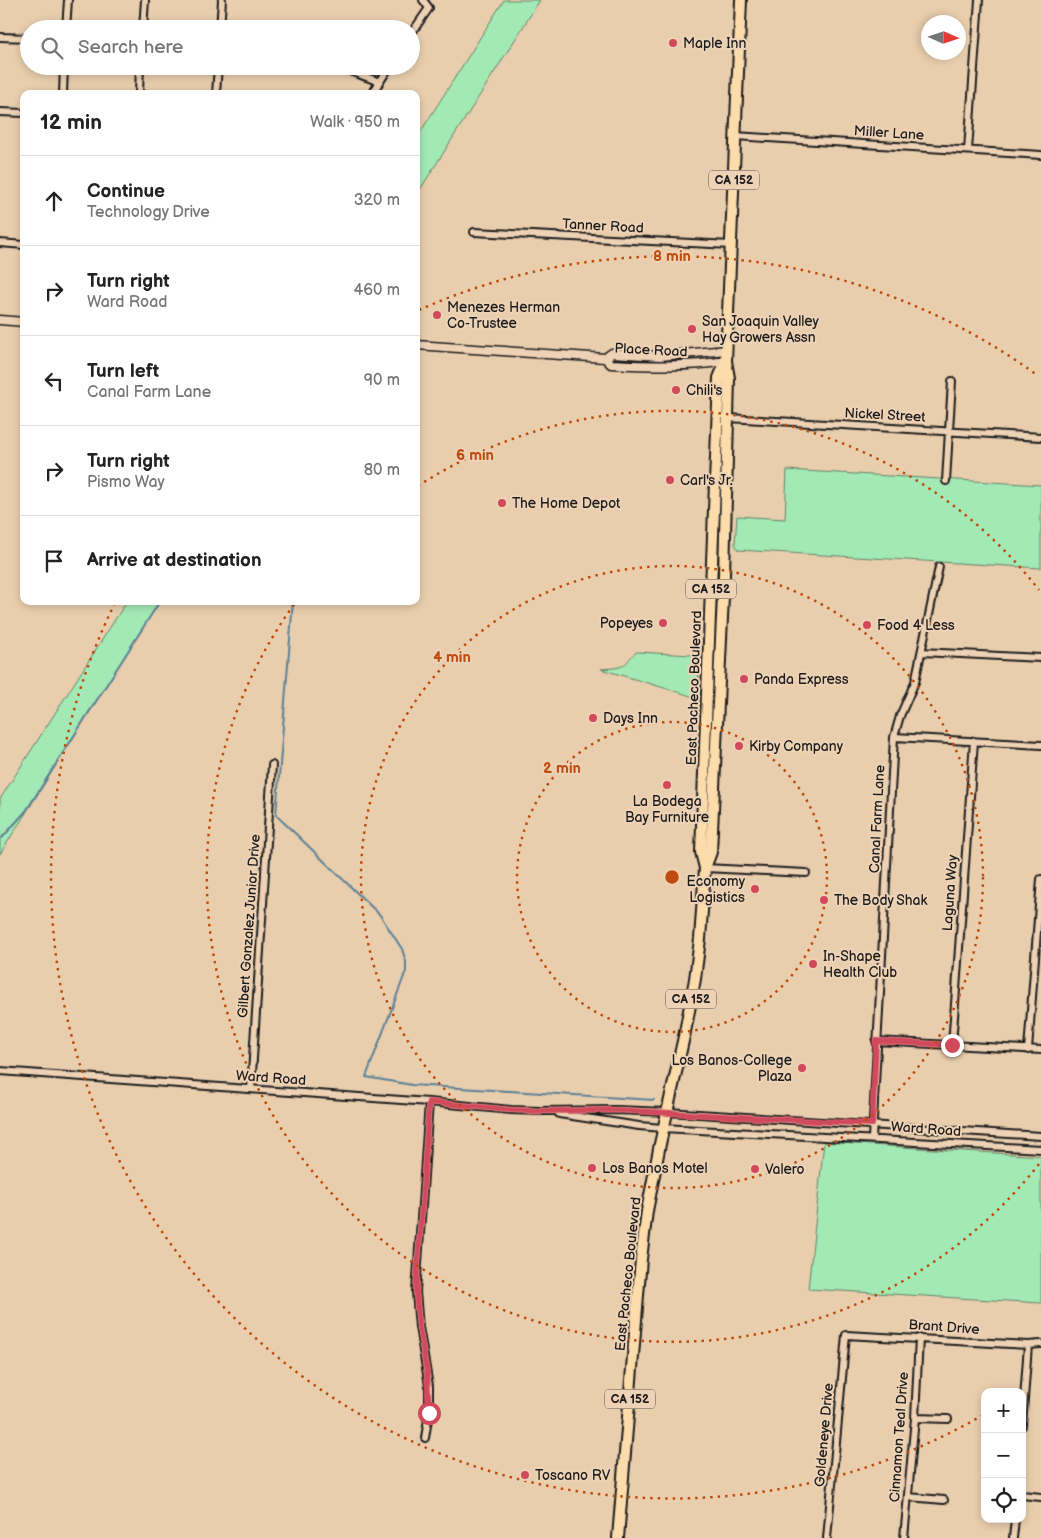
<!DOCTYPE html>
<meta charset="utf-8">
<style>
body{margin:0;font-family:"Balsamiq Sans",sans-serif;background:#f6f6f6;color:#222}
.controls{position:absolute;right:15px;bottom:15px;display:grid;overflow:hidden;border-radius:10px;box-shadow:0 2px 8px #0003}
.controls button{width:45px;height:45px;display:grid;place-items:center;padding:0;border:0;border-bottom:1px solid #e0e0e0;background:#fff;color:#222;font:25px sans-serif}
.compass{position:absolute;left:921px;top:15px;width:45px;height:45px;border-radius:50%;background:#fff;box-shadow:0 2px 8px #0003;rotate:93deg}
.stop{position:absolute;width:15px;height:15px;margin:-11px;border:4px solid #d1495b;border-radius:50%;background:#fff}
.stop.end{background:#d1495b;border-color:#fff;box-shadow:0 1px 5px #0008}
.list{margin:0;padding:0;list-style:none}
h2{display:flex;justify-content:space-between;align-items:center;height:65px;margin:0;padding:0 20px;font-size:21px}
h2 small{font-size:16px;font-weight:400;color:#767676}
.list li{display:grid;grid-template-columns:32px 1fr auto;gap:15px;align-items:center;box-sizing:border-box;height:90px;padding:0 20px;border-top:1px solid #e0e0e0}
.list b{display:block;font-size:19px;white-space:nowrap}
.list p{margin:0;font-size:16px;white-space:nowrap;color:#767676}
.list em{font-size:16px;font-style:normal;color:#767676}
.icon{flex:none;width:28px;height:28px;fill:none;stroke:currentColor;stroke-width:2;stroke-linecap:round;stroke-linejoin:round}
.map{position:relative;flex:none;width:1041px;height:1538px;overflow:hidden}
.search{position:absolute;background:#fff;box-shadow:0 2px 8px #0003;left:20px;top:20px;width:400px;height:55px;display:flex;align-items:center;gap:12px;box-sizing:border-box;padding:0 18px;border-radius:28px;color:#767676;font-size:19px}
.panel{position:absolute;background:#fff;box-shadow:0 2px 8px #0003;left:20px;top:90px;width:400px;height:515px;border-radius:10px}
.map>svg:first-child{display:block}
.green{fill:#a3e9b5;stroke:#608268}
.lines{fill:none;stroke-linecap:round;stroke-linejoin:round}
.stream{stroke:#5c8096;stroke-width:2}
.minor-casing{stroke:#1c1c1c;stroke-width:10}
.tertiary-casing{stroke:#1c1c1c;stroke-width:11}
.trunk-casing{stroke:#1c1c1c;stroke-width:14}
.minor{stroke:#eed2b5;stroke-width:6}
.tertiary{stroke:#eed2b5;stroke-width:8}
.trunk{stroke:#fddcac;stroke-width:10}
.route{stroke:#d1495b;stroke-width:6}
.ring{fill:none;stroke:#bf4d0f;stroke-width:2.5;stroke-dasharray:2.5 5}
.poi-dot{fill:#d1495b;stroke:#eed2b5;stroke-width:2}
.labels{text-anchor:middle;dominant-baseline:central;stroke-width:4;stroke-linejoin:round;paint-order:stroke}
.shield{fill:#eed2b5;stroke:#5b534a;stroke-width:1}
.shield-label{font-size:12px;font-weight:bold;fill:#1c1c1c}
.poi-label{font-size:14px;fill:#1c1c1c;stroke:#eed2b5;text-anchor:start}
.street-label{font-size:14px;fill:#1c1c1c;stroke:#eed2b5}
.centre{fill:#bf4d0f;stroke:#eed2b5;stroke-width:2.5}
.ring-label{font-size:15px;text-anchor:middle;font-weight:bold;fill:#bf4d0f;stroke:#eed2b5;stroke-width:4;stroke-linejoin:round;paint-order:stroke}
</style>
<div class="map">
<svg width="1041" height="1538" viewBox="0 0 1041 1538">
<rect width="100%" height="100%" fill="#e9cead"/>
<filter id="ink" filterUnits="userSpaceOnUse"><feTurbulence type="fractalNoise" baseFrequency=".02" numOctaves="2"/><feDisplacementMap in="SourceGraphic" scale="10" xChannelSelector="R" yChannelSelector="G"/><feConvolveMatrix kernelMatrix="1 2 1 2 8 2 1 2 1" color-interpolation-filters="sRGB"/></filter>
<g filter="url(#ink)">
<path class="green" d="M504,0H540L416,196V139Z
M787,470L1041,485V568L738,550L735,544L737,516L785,519Z
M127,601H160L0,854V799Z
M637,652L692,655L697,660L701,699L601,669C609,668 619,669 625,664C630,660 631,655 637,652Z
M824,1142L1041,1156V1303L808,1289Z"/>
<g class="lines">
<path class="stream" d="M293,601L276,815L380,915L402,949L406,962V971L366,1077L412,1085L654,1100
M2,838L26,811L160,601"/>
<g class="minor-casing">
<path id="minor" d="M66,29L68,0
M143,29L145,0
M220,29L222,0
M411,34L429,8L423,0
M0,37L29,38
M318,66L347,70L380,82
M63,94L64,66
M139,94L140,66
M216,94L218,66
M372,94L390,66
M0,112L24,113
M735,136L1041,155
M968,150L979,0
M474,232L731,245
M0,243L24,245
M728,418L1041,437
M946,481L952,381
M922,652L1041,658
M894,737L1041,745
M705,868L806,873
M876,1041L1041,1050
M952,1045L974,741
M1028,1050L1041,879
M0,1071L429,1102L511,1110L540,1111L616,1110L667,1112L1041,1136
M251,1089L272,765
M559,1114L639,1126L663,1128L1041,1149
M872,1138L894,737L900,716L915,682L939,567
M915,1418L948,1419
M1022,1426L1028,1345
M425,1438L429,1413V1386L419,1327L416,1292L429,1102
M1022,1495L1041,1497
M908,1497L944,1500
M827,1538L846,1335L1028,1345L1041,1344
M904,1538L915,1418L919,1338
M1013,1538L1015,1519"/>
</g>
<g class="tertiary-casing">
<path id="tertiary" d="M0,320L24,322
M416,345L605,358L611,364C650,366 688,367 726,361
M605,358L612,353L660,356L727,350"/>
</g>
<g class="trunk-casing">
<path id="trunk" d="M705,868L701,852L719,378L726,361
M618,1538L641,1259L647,1211L660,1144L685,1032L695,979L700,939L705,868L711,852L724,575L729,378L726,361L741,0"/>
</g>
<use href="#minor" class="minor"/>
<use href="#tertiary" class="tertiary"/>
<use href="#trunk" class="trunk"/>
</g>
</g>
<g class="lines" filter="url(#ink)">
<path class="route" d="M429,1413L427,1373L419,1327L416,1292L429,1102L511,1110L540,1111L616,1110L872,1124L876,1041L952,1045"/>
</g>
<g class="ring">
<circle cx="672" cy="877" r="155"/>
<circle cx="672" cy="877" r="311"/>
<path d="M1039 1164A466 466 0 0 1 295 603M418 486A466 466 0 0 1 1039 590"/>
<path d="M983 1415A621 621 0 0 1 114 605M419 310A621 621 0 0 1 1037 375"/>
</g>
<g class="poi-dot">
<circle cx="673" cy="43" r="5"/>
<circle cx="437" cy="315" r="5"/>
<circle cx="692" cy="329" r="5"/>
<circle cx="676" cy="390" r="5"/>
<circle cx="670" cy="480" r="5"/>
<circle cx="502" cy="503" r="5"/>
<circle cx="663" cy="623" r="5"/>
<circle cx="867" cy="625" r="5"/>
<circle cx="744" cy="679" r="5"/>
<circle cx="593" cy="718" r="5"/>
<circle cx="739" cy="746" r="5"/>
<circle cx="667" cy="785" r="5"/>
<circle cx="755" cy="889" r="5"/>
<circle cx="824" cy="900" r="5"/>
<circle cx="813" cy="964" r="5"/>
<circle cx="802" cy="1068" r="5"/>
<circle cx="592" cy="1168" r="5"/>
<circle cx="755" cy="1169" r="5"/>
<circle cx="525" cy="1475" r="5"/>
</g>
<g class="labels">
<g class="shield">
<rect x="709" y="170.5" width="50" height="19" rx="4"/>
<rect x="686" y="579.5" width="50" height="19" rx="4"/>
<rect x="666" y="989.5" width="50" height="19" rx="4"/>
<rect x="605" y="1389.5" width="50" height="19" rx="4"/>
</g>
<g class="shield-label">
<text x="734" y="180">CA 152</text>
<text x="711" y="589">CA 152</text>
<text x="691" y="999">CA 152</text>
<text x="630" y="1399">CA 152</text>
</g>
<g class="poi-label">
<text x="683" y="43">Maple Inn</text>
<text x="447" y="307">Menezes Herman<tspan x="447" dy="16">Co-Trustee</tspan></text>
<text x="702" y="321">San Joaquin Valley<tspan x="702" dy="16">Hay Growers Assn</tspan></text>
<text x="686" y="390">Chili's</text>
<text x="680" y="480">Carl's Jr.</text>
<text x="512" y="503">The Home Depot</text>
<text x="653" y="623" text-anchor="end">Popeyes</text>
<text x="877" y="625">Food 4 Less</text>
<text x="754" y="679">Panda Express</text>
<text x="603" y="718">Days Inn</text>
<text x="749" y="746">Kirby Company</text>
<text x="667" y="801" text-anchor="middle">La Bodega<tspan x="667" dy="16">Bay Furniture</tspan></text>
<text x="745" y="881" text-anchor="end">Economy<tspan x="745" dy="16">Logistics</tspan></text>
<text x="834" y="900">The Body Shak</text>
<text x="823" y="956">In-Shape<tspan x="823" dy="16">Health Club</tspan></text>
<text x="792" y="1060" text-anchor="end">Los Banos-College<tspan x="792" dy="16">Plaza</tspan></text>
<text x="602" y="1168">Los Banos Motel</text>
<text x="765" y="1169">Valero</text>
<text x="535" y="1475">Toscano RV</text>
</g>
<g class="street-label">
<text transform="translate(889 133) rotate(4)">Miller Lane</text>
<text transform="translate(603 226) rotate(3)">Tanner Road</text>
<text transform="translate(651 350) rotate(3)">Place Road</text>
<text transform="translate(885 415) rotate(3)">Nickel Street</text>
<text transform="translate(694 688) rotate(-88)">East Pacheco Boulevard</text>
<text transform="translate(877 819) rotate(-87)">Canal Farm Lane</text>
<text transform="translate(950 893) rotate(-86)">Laguna Way</text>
<text transform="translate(249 926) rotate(-86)">Gilbert Gonzalez Junior Drive</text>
<text transform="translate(271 1078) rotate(4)">Ward Road</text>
<text transform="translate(926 1129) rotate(4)">Ward Road</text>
<text transform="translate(628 1274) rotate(-84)">East Pacheco Boulevard</text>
<text transform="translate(944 1327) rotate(4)">Brant Drive</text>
<text transform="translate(824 1435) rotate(-85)">Goldeneye Drive</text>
<text transform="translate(899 1437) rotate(-86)">Cinnamon Teal Drive</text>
</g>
</g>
<circle cx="672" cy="877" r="8" class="centre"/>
<g class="ring-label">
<text x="672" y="261">8 min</text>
<text x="475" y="460">6 min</text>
<text x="452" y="662">4 min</text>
<text x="562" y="773">2 min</text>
</g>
</svg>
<div class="controls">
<button>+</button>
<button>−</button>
<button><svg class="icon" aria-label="locate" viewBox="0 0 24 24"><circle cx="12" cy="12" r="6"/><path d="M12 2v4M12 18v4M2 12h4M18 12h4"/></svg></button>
</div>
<svg class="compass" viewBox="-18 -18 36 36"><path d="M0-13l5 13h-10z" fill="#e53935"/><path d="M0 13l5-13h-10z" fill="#767676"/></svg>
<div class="stop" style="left:429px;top:1413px"></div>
<div class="stop end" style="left:952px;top:1045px"></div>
<div class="search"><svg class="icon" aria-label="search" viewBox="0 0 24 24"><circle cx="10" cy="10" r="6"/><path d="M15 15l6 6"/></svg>Search here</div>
<section class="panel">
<h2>12 min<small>Walk · 950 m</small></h2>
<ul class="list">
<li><svg class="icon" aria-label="ahead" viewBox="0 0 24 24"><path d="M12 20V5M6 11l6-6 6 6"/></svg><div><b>Continue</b><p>Technology Drive</p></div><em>320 m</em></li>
<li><svg class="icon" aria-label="right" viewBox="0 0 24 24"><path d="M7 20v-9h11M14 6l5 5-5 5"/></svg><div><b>Turn right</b><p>Ward Road</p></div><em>460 m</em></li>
<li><svg class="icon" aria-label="left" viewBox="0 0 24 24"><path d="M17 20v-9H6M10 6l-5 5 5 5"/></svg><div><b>Turn left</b><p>Canal Farm Lane</p></div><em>90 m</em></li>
<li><svg class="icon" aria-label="right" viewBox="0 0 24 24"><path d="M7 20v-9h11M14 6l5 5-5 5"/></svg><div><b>Turn right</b><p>Pismo Way</p></div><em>80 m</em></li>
<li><svg class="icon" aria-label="arrive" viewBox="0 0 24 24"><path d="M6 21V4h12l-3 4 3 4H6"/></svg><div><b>Arrive at destination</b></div></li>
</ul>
</section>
</div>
